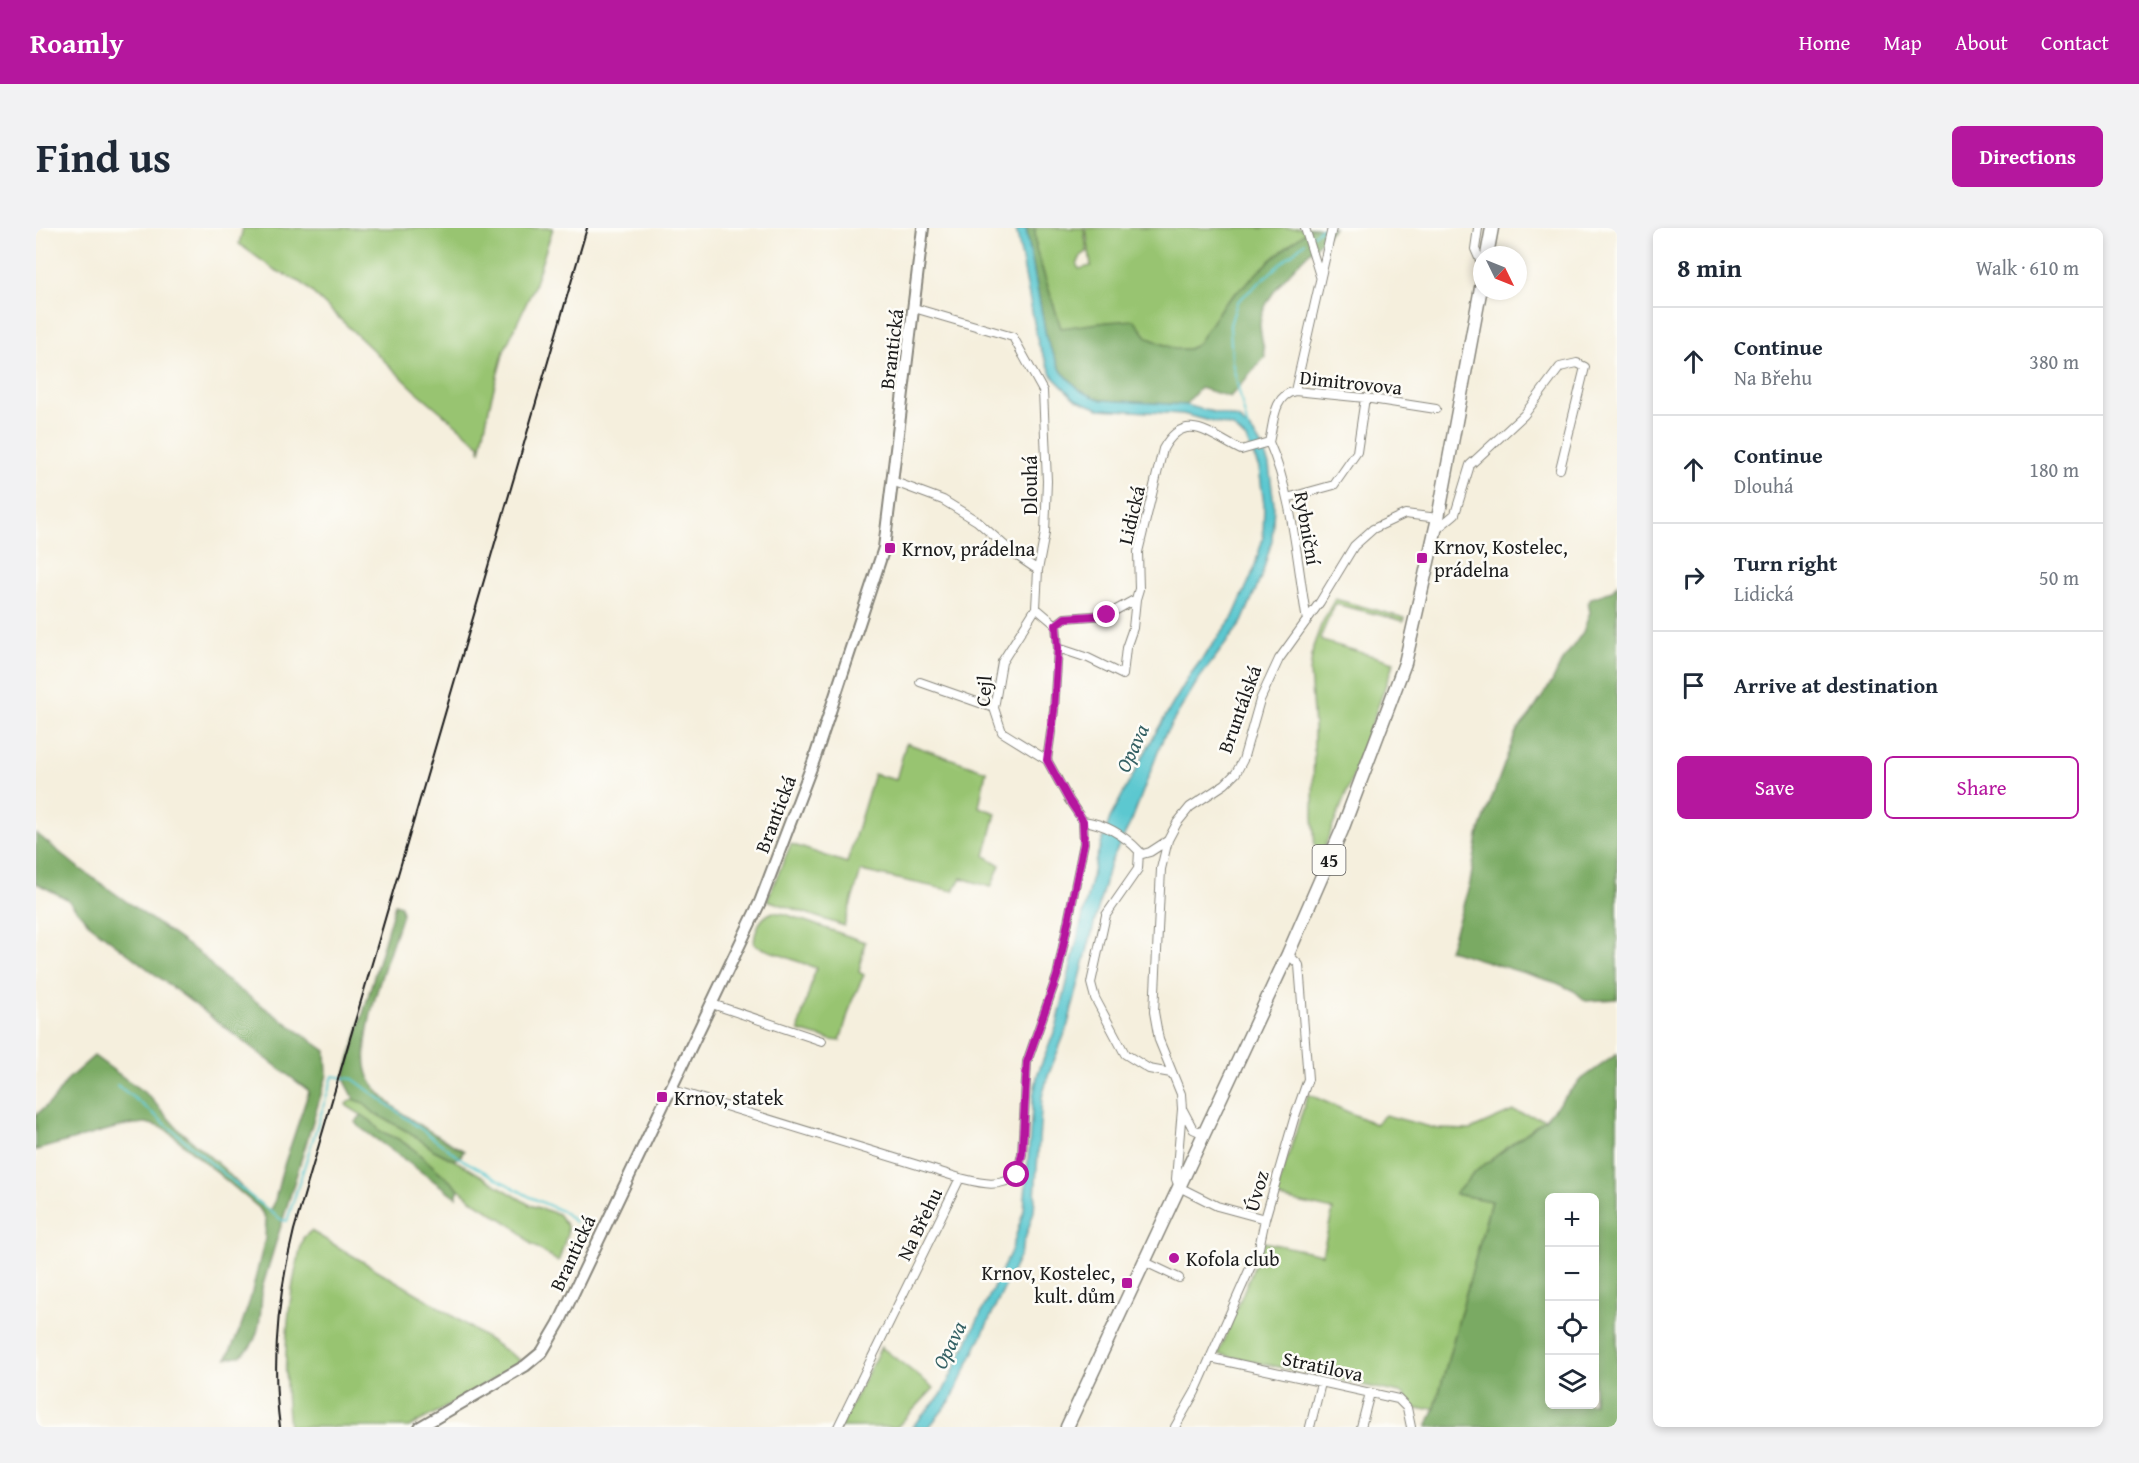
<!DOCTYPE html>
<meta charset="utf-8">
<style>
body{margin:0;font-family:"Gentium Book Plus",serif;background:#f2f2f3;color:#1f2937}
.controls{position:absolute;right:18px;bottom:18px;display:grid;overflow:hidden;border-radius:9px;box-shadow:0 3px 9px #0003}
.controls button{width:54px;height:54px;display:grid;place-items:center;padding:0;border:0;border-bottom:2px solid #e0e1e3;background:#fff;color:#1f2937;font:30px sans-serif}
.compass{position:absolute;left:1437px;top:18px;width:54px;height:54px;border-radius:50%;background:#fff;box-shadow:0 3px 9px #0003;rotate:133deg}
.stop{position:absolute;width:18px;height:18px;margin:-14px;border:4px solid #b5179e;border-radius:50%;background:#fff}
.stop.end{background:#b5179e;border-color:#fff;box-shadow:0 2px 6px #0008}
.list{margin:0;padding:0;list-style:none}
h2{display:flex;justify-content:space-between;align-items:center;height:78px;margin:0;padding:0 24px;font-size:26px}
h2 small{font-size:20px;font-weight:400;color:#747a83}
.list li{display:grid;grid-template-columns:39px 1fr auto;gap:18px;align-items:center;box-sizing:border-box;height:108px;padding:0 24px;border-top:2px solid #e0e1e3}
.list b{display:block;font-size:22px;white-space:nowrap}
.list p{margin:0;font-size:20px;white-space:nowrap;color:#747a83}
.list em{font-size:20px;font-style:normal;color:#747a83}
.actions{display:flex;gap:12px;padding:18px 24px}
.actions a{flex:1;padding:14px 0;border:2px solid #b5179e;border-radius:9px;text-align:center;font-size:21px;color:#b5179e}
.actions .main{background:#b5179e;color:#fff}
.icon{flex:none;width:33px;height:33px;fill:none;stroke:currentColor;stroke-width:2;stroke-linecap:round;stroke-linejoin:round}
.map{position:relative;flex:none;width:1581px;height:1199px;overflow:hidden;border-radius:9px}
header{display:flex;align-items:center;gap:36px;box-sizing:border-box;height:84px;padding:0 30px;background:#b5179e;color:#fff}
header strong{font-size:28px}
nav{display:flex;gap:33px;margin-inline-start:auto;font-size:21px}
.intro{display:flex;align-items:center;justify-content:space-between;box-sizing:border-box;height:144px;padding:0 36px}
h1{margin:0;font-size:42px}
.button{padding:15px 27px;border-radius:9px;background:#b5179e;color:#fff;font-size:21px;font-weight:700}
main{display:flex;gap:36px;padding:0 36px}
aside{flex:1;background:#fff;border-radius:9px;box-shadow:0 3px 9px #0003}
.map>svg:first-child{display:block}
.green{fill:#98c471;stroke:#5a7046;stroke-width:1.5}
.forest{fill:#7aaa63;stroke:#4b6340;stroke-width:1.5;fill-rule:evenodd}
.water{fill:#5bc8d0;stroke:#3c7276;stroke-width:1.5}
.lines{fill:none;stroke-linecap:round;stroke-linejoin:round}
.stream{stroke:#5bc8d0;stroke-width:2}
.minor-casing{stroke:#88867c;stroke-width:10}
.tertiary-casing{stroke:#88867c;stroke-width:14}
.primary-casing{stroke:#88867c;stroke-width:15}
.minor{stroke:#fff;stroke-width:8}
.tertiary{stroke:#fff;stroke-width:10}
.primary{stroke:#fff;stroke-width:12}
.rail{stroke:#1c1c1c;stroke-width:2}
.route{stroke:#b5179e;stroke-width:8}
.poi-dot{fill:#b5179e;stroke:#fdfcf7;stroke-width:2}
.labels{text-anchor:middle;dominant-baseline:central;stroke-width:5;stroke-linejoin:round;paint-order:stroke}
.shield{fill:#fdfcf7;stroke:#605f5e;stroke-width:1.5}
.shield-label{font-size:18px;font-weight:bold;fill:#1c1c1c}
.street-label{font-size:20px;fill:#1c1c1c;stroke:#fdfcf7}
.poi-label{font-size:20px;fill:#1c1c1c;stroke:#fdfcf7;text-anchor:start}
.water-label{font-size:21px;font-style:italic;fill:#356164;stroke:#fdfcf7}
</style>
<header>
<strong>Roamly</strong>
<nav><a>Home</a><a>Map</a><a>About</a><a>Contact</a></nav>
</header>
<div class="intro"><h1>Find us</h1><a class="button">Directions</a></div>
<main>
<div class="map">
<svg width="1581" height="1199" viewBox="0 0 1581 1199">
<rect width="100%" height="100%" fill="#fdfcf7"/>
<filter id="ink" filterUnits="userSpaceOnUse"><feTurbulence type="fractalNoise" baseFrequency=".0167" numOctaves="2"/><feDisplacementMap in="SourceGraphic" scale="12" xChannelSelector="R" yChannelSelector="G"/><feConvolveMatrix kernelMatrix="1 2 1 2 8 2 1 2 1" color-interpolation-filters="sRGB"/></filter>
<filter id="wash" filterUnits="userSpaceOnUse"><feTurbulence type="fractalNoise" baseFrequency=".008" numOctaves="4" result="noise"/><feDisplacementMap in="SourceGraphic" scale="24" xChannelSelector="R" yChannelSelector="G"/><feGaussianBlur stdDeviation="1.35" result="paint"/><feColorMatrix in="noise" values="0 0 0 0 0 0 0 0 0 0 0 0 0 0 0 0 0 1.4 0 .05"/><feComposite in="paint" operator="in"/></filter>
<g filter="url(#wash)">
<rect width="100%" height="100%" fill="#f5efdd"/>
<path class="green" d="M207,0H517L497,61L468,123L455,171L444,224V217L379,162L266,55L239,42L203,16Z
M999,0H1048L1051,24L1045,28L1041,37L1043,41L1055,38L1050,0H1274L1235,32L1187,77L1163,115L1157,119L1152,121H1139L1112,110L1103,99L1071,94L1025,101L1000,21Z
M1299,371L1369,390L1368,393L1299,376L1285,408L1286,413L1358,434L1314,556L1280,640L1277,588L1278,500L1274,444L1277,419L1285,397Z
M870,515L950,543L943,579L960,585L949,628L964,637L955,659L925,650L917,663L825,643L808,698L731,672L755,616L811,635L838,546L860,552Z
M737,684L749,686L829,714L823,744L828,747L816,773L804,813L795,812L763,803L764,794L780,740L720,718L718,715C719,702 724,689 737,684Z
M1272,866L1339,896L1349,887L1402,901L1434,902L1477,883L1509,891L1439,944L1420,966L1455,973L1399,1180L1376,1182L1368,1166L1182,1126L1228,1014L1286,1026L1297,982L1239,969Z
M318,870L326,874L338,885L376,906L398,922L429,938L494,977L522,986L531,998V1006L523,1032L521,1033L495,1016L480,1000L436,972L376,920L362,911L344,903L335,893L311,878L310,876Z
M275,1003L392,1072L484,1132L483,1135L429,1169L373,1199H253C246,1139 250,1077 265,1018L267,1010Z
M845,1119L898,1160L861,1199H804Z"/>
<path class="forest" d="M990,0H999L1000,21L1025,100L1071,94L1098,92L1112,110L1139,121H1152L1157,119L1162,115L1187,77L1235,32L1274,0H1298C1276,23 1227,63 1224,96C1224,106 1228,118 1229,129L1194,169L1164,160L1149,177L1065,172L1045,163L1026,144L1011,113Z
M1581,356V771L1550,773L1538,763L1521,755L1413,722L1434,655L1442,608L1480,504L1494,487L1516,454L1525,435L1547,404L1554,384L1552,375L1555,370L1576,363Z
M0,605L39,637L167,728L187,750L290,823L291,847L226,1060C225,1080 226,1115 205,1127C202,1129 195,1129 191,1130L204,1101L214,1072L229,1011L230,991L223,980L128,900L110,895L90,897L0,922V887L18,871L32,851L58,828L113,868L142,901L187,940L213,967L234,983L238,976L246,943L273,863L54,697L31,671L0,655Z
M359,676L365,678L366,686C355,723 316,817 334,851C350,882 399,906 428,923L424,929L418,932L398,922L376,906L338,885L326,874L319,872L308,851Z
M1581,826V1199H1391L1399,1180L1455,973L1419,966L1439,944L1509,891L1543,853ZM1514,970H1558V1176H1514Z
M326,887L335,893L344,903L362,911L376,920L423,961L420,969L322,898L319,894Z"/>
<path class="water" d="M980,0H990L1011,113L1026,144L1045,163L1065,172L1149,177L1202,190L1217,205L1226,219L1233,237L1238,276L1236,312L1226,347L1206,394L1162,452L1128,508L1096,592L1074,635L1031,800L1012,848L1006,869L998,983L984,1027L915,1172L893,1199H876L906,1166L975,1023L988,982L997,868L1002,845L1021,797L1060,631L1074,590L1120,504L1154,447L1197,389L1217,344L1227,310L1228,277L1223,240L1210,211L1197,199L1147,186L1063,181L1039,171L1018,150L1002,115Z"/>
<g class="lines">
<path class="stream" d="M1277,7L1286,0
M1212,201L1196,134L1194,97L1201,74L1268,15
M81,857C138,899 188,951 246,992L251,993L297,848L317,851L427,932L494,969L528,984L539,994"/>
</g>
</g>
<g filter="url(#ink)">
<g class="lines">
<g class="minor-casing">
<path id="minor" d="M1269,0L1284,48
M1442,0L1439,21L1446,37
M1259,163L1296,0
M1233,214C1257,268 1261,335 1271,393
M856,253L907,272L941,293L977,325L1002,342
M1251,270L1298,257L1321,224L1329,170
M1400,302L1419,286L1434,237L1488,187L1524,139L1541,135L1549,139L1524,241
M1000,380L966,434L958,480L966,504L1011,532
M1020,397L1029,390L1071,387L1100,371L1103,361L1102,324L1127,221C1149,181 1174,207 1205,222L1233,214C1238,195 1237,167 1259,163L1329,170L1400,181
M1022,420L1052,430L1087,447L1090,420L1097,400L1100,371
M884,454L958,480
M1047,593C1069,596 1088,607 1103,623L1102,641L1070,687L1055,755L1059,770L1089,826L1113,841L1135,845
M1103,627L1114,624L1131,613
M676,776L786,813
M634,861L924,950
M1147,882L1157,901L1168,906
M1229,991L1181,978L1143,959L1140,951L1146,881L1145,866L1123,812L1118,784L1125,641L1132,612L1141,595L1154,579L1189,556L1200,545L1207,532L1224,472L1243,431L1284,374L1318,318L1337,301L1369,286L1402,290
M1107,1033L1143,1050
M1175,1130L1362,1171L1371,1180L1375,1199
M802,1199L924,950C944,955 963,961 981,947L986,926L991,834L1021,748L1048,615L1047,593L1033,572L1011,532L1018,483L1022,420L1020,397L1000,380L1002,342L1009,305L1011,253L1007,163L977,109L878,80
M1139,1199L1159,1164L1223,1020L1229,991L1258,891L1272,851L1263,737L1252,726
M1274,1199L1285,1155
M1325,1199L1334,1165"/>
</g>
<g class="tertiary-casing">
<path id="tertiary" d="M384,1199L489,1138L506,1124L523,1095L724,674L778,532L848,320L887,0"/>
</g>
<g class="primary-casing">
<path id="primary" d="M1451,27L1456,0
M1031,1199L1252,726L1306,602L1369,435L1402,290L1446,54"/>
</g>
<use href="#minor" class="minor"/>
<use href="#tertiary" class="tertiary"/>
<use href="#primary" class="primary"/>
<path class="rail" d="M244,1199C235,1133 242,1067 258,1002L551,0"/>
</g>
</g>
<g class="lines" filter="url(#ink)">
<path class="route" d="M981,947L986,926L991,834L1021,748L1048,615L1047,593L1033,572L1011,532L1018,483L1022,420L1020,397L1029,390L1071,387"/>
</g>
<g class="poi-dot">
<rect x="848" y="314" width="12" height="12" rx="3"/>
<rect x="1380" y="324" width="12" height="12" rx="3"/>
<rect x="620" y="863" width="12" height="12" rx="3"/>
<circle cx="1138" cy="1030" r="6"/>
<rect x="1085" y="1049" width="12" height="12" rx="3"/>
</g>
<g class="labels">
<rect class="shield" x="1276.5" y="617" width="33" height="30" rx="4.5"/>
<g class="shield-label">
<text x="1293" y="632">45</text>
</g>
<g class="street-label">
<text transform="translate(855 121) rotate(-83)">Brantická</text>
<text transform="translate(1315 154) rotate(6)">Dimitrovova</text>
<text transform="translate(993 257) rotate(-90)">Dlouhá</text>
<text transform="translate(1095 287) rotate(-77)">Lidická</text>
<text transform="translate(1272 300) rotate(80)">Rybniční</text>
<text transform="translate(947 463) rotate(-86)">Cejl</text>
<text transform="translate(1203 481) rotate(-70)">Bruntálská</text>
<text transform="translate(739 586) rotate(-69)">Brantická</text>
<text transform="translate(1220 963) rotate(-74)">Úvoz</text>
<text transform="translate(883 996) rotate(-64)">Na Břehu</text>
<text transform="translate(536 1025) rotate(-65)">Brantická</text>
<text transform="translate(1287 1138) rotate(12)">Stratilova</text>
</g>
<g class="poi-label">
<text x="1398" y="318">Krnov, Kostelec,<tspan x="1398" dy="23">prádelna</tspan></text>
<text x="866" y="320">Krnov, prádelna</text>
<text x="638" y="869">Krnov, statek</text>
<text x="1150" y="1030">Kofola club</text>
<text x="1079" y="1044" text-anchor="end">Krnov, Kostelec,<tspan x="1079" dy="23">kult. dům</tspan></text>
</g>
<g class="water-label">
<text transform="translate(1096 520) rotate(-65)">Opava</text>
<text transform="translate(913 1117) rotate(-64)">Opava</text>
</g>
</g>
</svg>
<div class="controls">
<button>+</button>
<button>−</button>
<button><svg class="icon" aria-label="locate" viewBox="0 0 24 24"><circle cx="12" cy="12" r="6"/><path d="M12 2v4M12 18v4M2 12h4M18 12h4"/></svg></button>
<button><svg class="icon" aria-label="layers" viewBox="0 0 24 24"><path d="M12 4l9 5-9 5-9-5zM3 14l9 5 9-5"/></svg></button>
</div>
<svg class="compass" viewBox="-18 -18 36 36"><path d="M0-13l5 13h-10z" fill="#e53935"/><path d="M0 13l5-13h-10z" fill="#747a83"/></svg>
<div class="stop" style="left:981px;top:947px"></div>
<div class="stop end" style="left:1071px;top:387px"></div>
</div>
<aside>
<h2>8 min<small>Walk · 610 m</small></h2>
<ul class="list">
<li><svg class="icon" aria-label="ahead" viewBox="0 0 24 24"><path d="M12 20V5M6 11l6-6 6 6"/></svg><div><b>Continue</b><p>Na Břehu</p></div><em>380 m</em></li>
<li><svg class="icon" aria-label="ahead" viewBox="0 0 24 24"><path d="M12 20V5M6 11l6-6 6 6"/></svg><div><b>Continue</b><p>Dlouhá</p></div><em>180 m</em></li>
<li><svg class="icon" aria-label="right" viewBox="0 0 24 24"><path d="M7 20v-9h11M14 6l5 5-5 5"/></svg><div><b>Turn right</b><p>Lidická</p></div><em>50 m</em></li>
<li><svg class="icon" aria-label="arrive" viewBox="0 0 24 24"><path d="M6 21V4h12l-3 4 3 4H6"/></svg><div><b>Arrive at destination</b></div></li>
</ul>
<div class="actions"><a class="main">Save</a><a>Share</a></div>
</aside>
</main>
